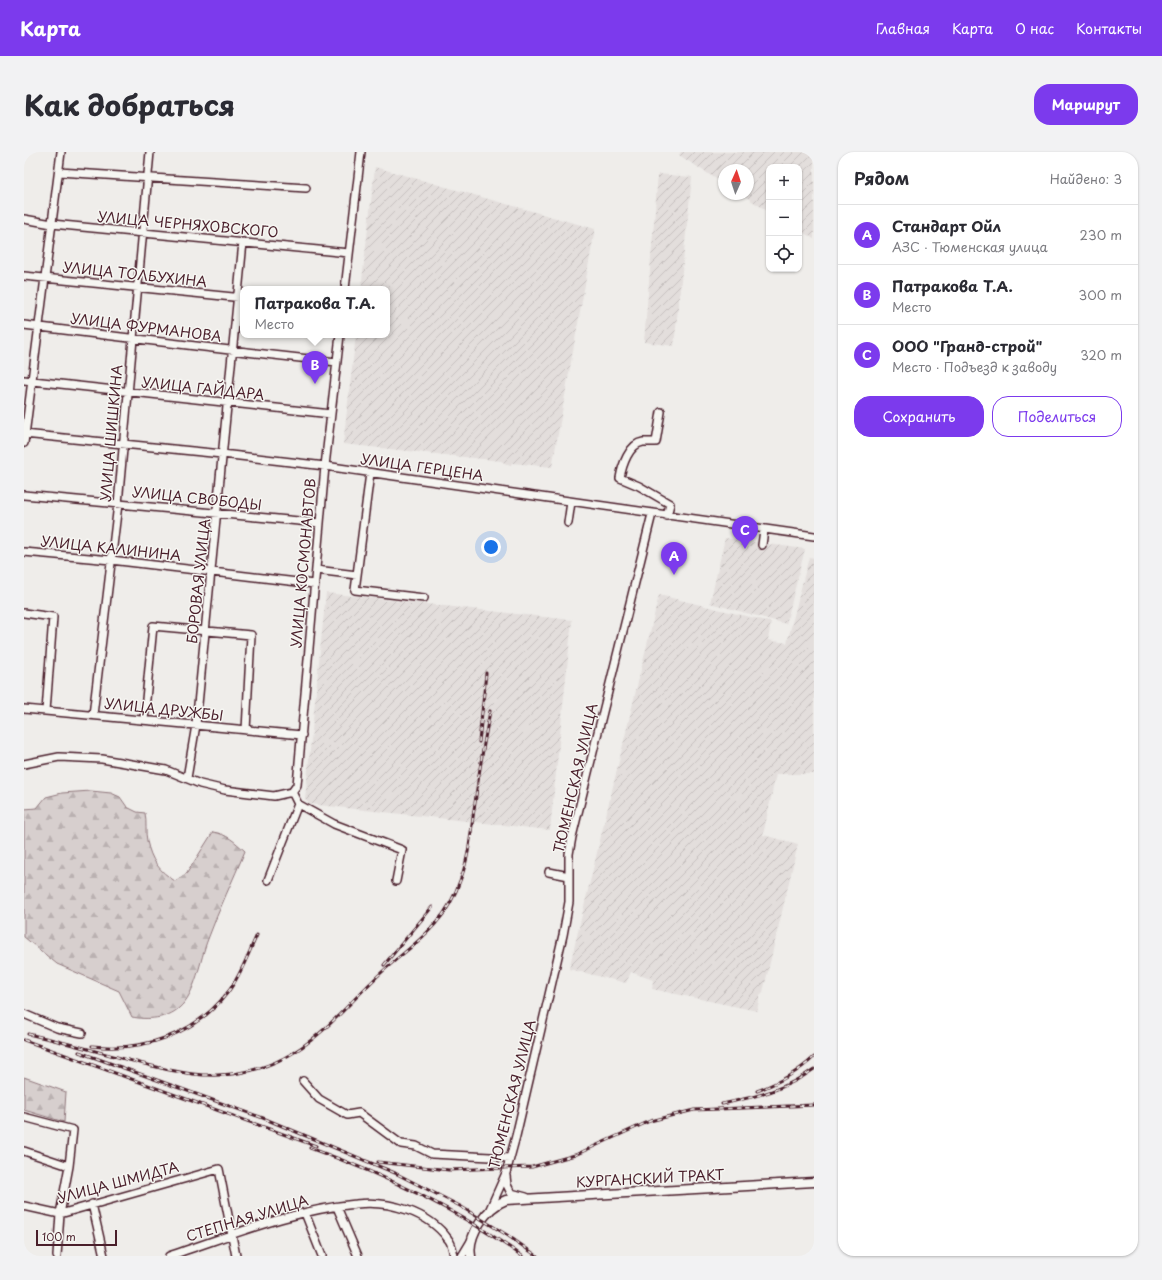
<!DOCTYPE html>
<html lang="ru">
<meta charset="utf-8">
<style>
body{margin:0;font-family:"Playpen Sans",sans-serif;background:#f2f2f3;color:#2b2b33}
.controls{position:absolute;right:12px;top:12px;display:grid;overflow:hidden;border-radius:8px;box-shadow:0 1px 3px #0004}
.controls button{width:36px;height:36px;display:grid;place-items:center;padding:0;border:0;border-bottom:1px solid #e1e1e2;background:#fff;color:#2b2b33;font:20px sans-serif}
.compass{position:absolute;left:694px;top:12px;width:36px;height:36px;border-radius:50%;background:#fff;box-shadow:0 1px 3px #0004;rotate:3deg}
.scale{position:absolute;left:12px;bottom:10px;width:81px;box-sizing:border-box;padding-left:4px;border:2px solid #4a1f2b;border-top:0;font-size:11px;line-height:14px;white-space:nowrap;color:#4a1f2b;-webkit-text-stroke:3px #f6f6f2;paint-order:stroke}
.you{position:absolute;left:467px;top:395px;width:14px;height:14px;margin:-10px;border:3px solid #fff;border-radius:50%;background:#1a73e8;box-shadow:0 0 0 6px #1a73e833}
.badge{display:grid;place-items:center;width:26px;height:26px;border-radius:50%;background:#7c3aed;color:#fff;font-size:13px;font-weight:700}
.pin{position:absolute;translate:-50% -33px;filter:drop-shadow(0 1px 2px #0008)}
.pin::after{content:'';position:absolute;top:21px;width:14px;height:12px;background:inherit;clip-path:polygon(0 0,100% 0,50% 100%)}
.popup{position:absolute;left:216px;top:134px;width:150px;height:52px;box-sizing:border-box;display:grid;place-content:center;border-radius:8px;background:#fff;filter:drop-shadow(0 1px 3px #0005);font-size:13px;white-space:nowrap;color:#7c7c81}
.popup b{font-size:15px;color:#2b2b33}
.popup::after{content:'';position:absolute;left:50%;top:100%;margin-left:-8px;border:8px solid transparent;border-top-color:#fff}
.list{margin:0;padding:0;list-style:none}
h2{display:flex;justify-content:space-between;align-items:center;height:52px;margin:0;padding:0 16px;font-size:17px}
h2 small{font-size:13px;font-weight:400;color:#7c7c81}
.list li{display:grid;grid-template-columns:26px 1fr auto;gap:12px;align-items:center;box-sizing:border-box;height:60px;padding:0 16px;border-top:1px solid #e1e1e2}
.list b{display:block;font-size:15px;white-space:nowrap}
.list p{margin:0;font-size:13px;white-space:nowrap;color:#7c7c81}
.list em{font-size:13px;font-style:normal;color:#7c7c81}
.actions{display:flex;gap:8px;padding:12px 16px}
.actions a{flex:1;padding:9px 0;border:1px solid #7c3aed;border-radius:16px;text-align:center;font-size:14px;color:#7c3aed}
.actions .main{background:#7c3aed;color:#fff}
.icon{flex:none;width:22px;height:22px;fill:none;stroke:currentColor;stroke-width:2;stroke-linecap:round;stroke-linejoin:round}
.map{position:relative;flex:none;width:790px;height:1104px;overflow:hidden;border-radius:16px}
header{display:flex;align-items:center;gap:24px;box-sizing:border-box;height:56px;padding:0 20px;background:#7c3aed;color:#fff}
header strong{font-size:19px}
nav{display:flex;gap:22px;margin-inline-start:auto;font-size:14px}
.intro{display:flex;align-items:center;justify-content:space-between;box-sizing:border-box;height:96px;padding:0 24px}
h1{margin:0;font-size:28px}
.button{padding:10px 18px;border-radius:16px;background:#7c3aed;color:#fff;font-size:14px;font-weight:700}
main{display:flex;gap:24px;padding:0 24px}
aside{flex:1;background:#fff;border-radius:16px;box-shadow:0 1px 3px #0004}
.map>svg:first-child{display:block}
.industrial{fill:url(#industrial-furrows)}
.forest{fill:url(#forest-firs);stroke:#90777c}
.lines{fill:none;stroke-linecap:round;stroke-linejoin:round}
.minor-casing{stroke:#4a1f2b;stroke-width:10}
.major-casing{stroke:#4a1f2b;stroke-width:11}
.minor{stroke:#f6f6f2;stroke-width:7}
.major{stroke:#f6f6f2;stroke-width:8}
.rail-casing{stroke:#4a1f2b;stroke-width:3}
.rail{stroke:#f6f6f2;stroke-width:1.5;stroke-dasharray:4.5;stroke-linecap:butt}
.labels{text-anchor:middle;dominant-baseline:central;stroke-width:3;stroke-linejoin:round;paint-order:stroke}
.street-label{font-size:14px;fill:#4a1f2b;stroke:#f6f6f2}
</style>
<header>
<strong>Карта</strong>
<nav><a>Главная</a><a>Карта</a><a>О нас</a><a>Контакты</a></nav>
</header>
<div class="intro"><h1>Как добраться</h1><a class="button">Маршрут</a></div>
<main>
<div class="map">
<svg width="790" height="1104" viewBox="0 0 790 1104">
<defs>
<pattern id="industrial-furrows" width="10" height="10" patternUnits="userSpaceOnUse"><rect width="10" height="10" fill="#e3dedc"/><path d="M-1 1l2-2M0 10L10 0M9 11l2-2" fill="none" stroke="#c4bebd"/></pattern>
<pattern id="forest-firs" width="22" height="20" patternUnits="userSpaceOnUse"><rect width="22" height="20" fill="#d7cfce"/><path d="M5 1l3.5 6h-7zM16 11l3.5 6h-7z" fill="#bab1b1"/></pattern>
</defs>
<rect width="100%" height="100%" fill="#efedea"/>
<filter id="ink" filterUnits="userSpaceOnUse"><feTurbulence type="fractalNoise" baseFrequency=".025" numOctaves="2"/><feDisplacementMap in="SourceGraphic" scale="8" xChannelSelector="R" yChannelSelector="G"/><feConvolveMatrix kernelMatrix="1 2 1 2 8 2 1 2 1" color-interpolation-filters="sRGB"/></filter>
<g filter="url(#ink)">
<path class="industrial" d="M657,0H790V87L775,78V15H745V60L717,42H724V18H700V32L655,3Z
M351,15L571,77L528,315L488,311L486,314L477,309L319,292L332,183H363V137H337Z
M634,22L668,25L650,194L620,190Z
M701,386L781,397L762,472L686,451Z
M785,405L790,406V622H752L739,683L774,692L739,840L736,843L733,859L628,837L629,828L607,820L602,831L545,817L635,443L747,470L744,488L763,491Z
M302,441L548,468L526,678L285,652L281,647Z"/>
<path class="forest" d="M67,639L87,641L96,645L103,655L113,660L121,661C123,671 121,680 123,689C127,708 135,719 151,729L163,721L189,680C203,682 211,690 221,699C209,728 195,757 184,787C176,807 172,842 155,856C143,867 123,868 108,865L95,839L33,812L0,785V657L13,656L22,645L38,641Z
M0,925L42,940L40,970L0,958Z"/>
<g class="lines">
<g class="minor-casing">
<path id="minor" d="M35,20L282,36
M0,67L28,72L325,101
M0,124L219,146
M321,137L337,0
M0,173C104,186 208,199 313,210
M0,228L307,262
M637,260L632,290C628,290 623,290 619,290C605,292 598,314 596,326L615,334L646,352L643,364
M0,282L198,302L301,314L790,384
M0,291L37,0
M0,343L296,371
M544,371L547,350
M738,393L740,378
M0,400L87,408L290,432
M292,418L333,423L346,321
M333,423L331,438L400,446
M0,461L29,465L22,559
M0,557L278,583
M69,563L94,352L126,0
M120,568L129,474L227,483L222,578
M0,612L35,605L78,607L142,618L176,632L201,638L250,644L268,640
M163,626L172,573L219,90
M268,640L273,633L301,314L316,183
M274,652L310,672L378,698L372,729
M525,720L545,724
M244,728L274,652L268,640
M0,862L33,876L58,881
M279,929L295,947L323,963L335,961L377,992L392,994L408,1002L486,1006
M0,965L49,978L45,1014L36,1062L33,1104
M0,999L45,1014
M482,1024L483,1033L487,1041L502,1045
M68,1052L80,1104
M0,1054L36,1062L195,1017L212,1104
M313,1055L334,1104
M466,1057L482,1021L492,984L539,783L545,750V702L548,685L628,362
M281,1061L298,1104
M145,1104C206,1084 267,1058 332,1052C364,1048 405,1060 424,1087C428,1091 429,1099 430,1104
M438,1104L447,1089"/>
</g>
<g class="major-casing">
<path id="major" d="M447,1104C443,1083 463,1055 482,1048L790,1030"/>
</g>
<use href="#minor" class="minor"/>
<use href="#major" class="major"/>
<g class="rail-casing">
<path id="rail" d="M455,590L462,521
M360,813L408,755
M4,882C46,891 87,904 128,914C146,918 164,923 183,923C209,924 237,918 260,906C299,886 326,849 358,820C376,803 396,790 412,771C423,759 432,741 437,726C446,702 447,676 451,651C455,620 460,590 466,559
M0,888L292,994
M68,894C120,900 172,882 204,840C217,823 224,802 233,783
M55,900L239,966L371,1021L436,1054L483,1083L513,1104
M733,939C754,931 773,921 790,905
M698,952C734,944 759,939 790,917
M286,996C361,1023 433,1057 498,1104
M354,1010L425,1018L508,1015L551,1003L626,969L670,958L790,953"/>
</g>
<use href="#rail" class="rail"/>
</g>
</g>
<g class="labels">
<g class="street-label">
<text transform="translate(164 72) rotate(5)">УЛИЦА ЧЕРНЯХОВСКОГО</text>
<text transform="translate(111 122) rotate(6)">УЛИЦА ТОЛБУХИНА</text>
<text transform="translate(122 175) rotate(7)">УЛИЦА ФУРМАНОВА</text>
<text transform="translate(179 236) rotate(6)">УЛИЦА ГАЙДАРА</text>
<text transform="translate(87 281) rotate(-85)">УЛИЦА ШИШКИНА</text>
<text transform="translate(398 315) rotate(8)">УЛИЦА ГЕРЦЕНА</text>
<text transform="translate(173 346) rotate(6)">УЛИЦА СВОБОДЫ</text>
<text transform="translate(87 396) rotate(6)">УЛИЦА КАЛИНИНА</text>
<text transform="translate(279 411) rotate(-85)">УЛИЦА КОСМОНАВТОВ</text>
<text transform="translate(174 429) rotate(-84)">БОРОВАЯ УЛИЦА</text>
<text transform="translate(140 557) rotate(6)">УЛИЦА ДРУЖБЫ</text>
<text transform="translate(551 626) rotate(-77)">ТЮМЕНСКАЯ УЛИЦА</text>
<text transform="translate(488 942) rotate(-76)">ТЮМЕНСКАЯ УЛИЦА</text>
<text transform="translate(626 1026) rotate(-3)">КУРГАНСКИЙ ТРАКТ</text>
<text transform="translate(94 1030) rotate(-15)">УЛИЦА ШМИДТА</text>
<text transform="translate(223 1066) rotate(-17)">СТЕПНАЯ УЛИЦА</text>
</g>
</g>
</svg>
<div class="controls">
<button>+</button>
<button>−</button>
<button><svg class="icon" aria-label="locate" viewBox="0 0 24 24"><circle cx="12" cy="12" r="6"/><path d="M12 2v4M12 18v4M2 12h4M18 12h4"/></svg></button>
</div>
<svg class="compass" viewBox="-18 -18 36 36"><path d="M0-13l5 13h-10z" fill="#e53935"/><path d="M0 13l5-13h-10z" fill="#7c7c81"/></svg>
<div class="scale">100 m</div>
<div class="you"></div>
<div class="pin badge" style="left:650px;top:423px">A</div>
<div class="pin badge" style="left:291px;top:232px">B</div>
<div class="popup"><b>Патракова Т.А.</b>Место</div>
<div class="pin badge" style="left:721px;top:397px">C</div>
</div>
<aside>
<h2>Рядом<small>Найдено: 3</small></h2>
<ul class="list">
<li><span class="badge">A</span><div><b>Стандарт Ойл</b><p>АЗС · Тюменская улица</p></div><em>230 m</em></li>
<li><span class="badge">B</span><div><b>Патракова Т.А.</b><p>Место</p></div><em>300 m</em></li>
<li><span class="badge">C</span><div><b>ООО &quot;Гранд-строй&quot;</b><p>Место · Подъезд к заводу</p></div><em>320 m</em></li>
</ul>
<div class="actions"><a class="main">Сохранить</a><a>Поделиться</a></div>
</aside>
</main>
